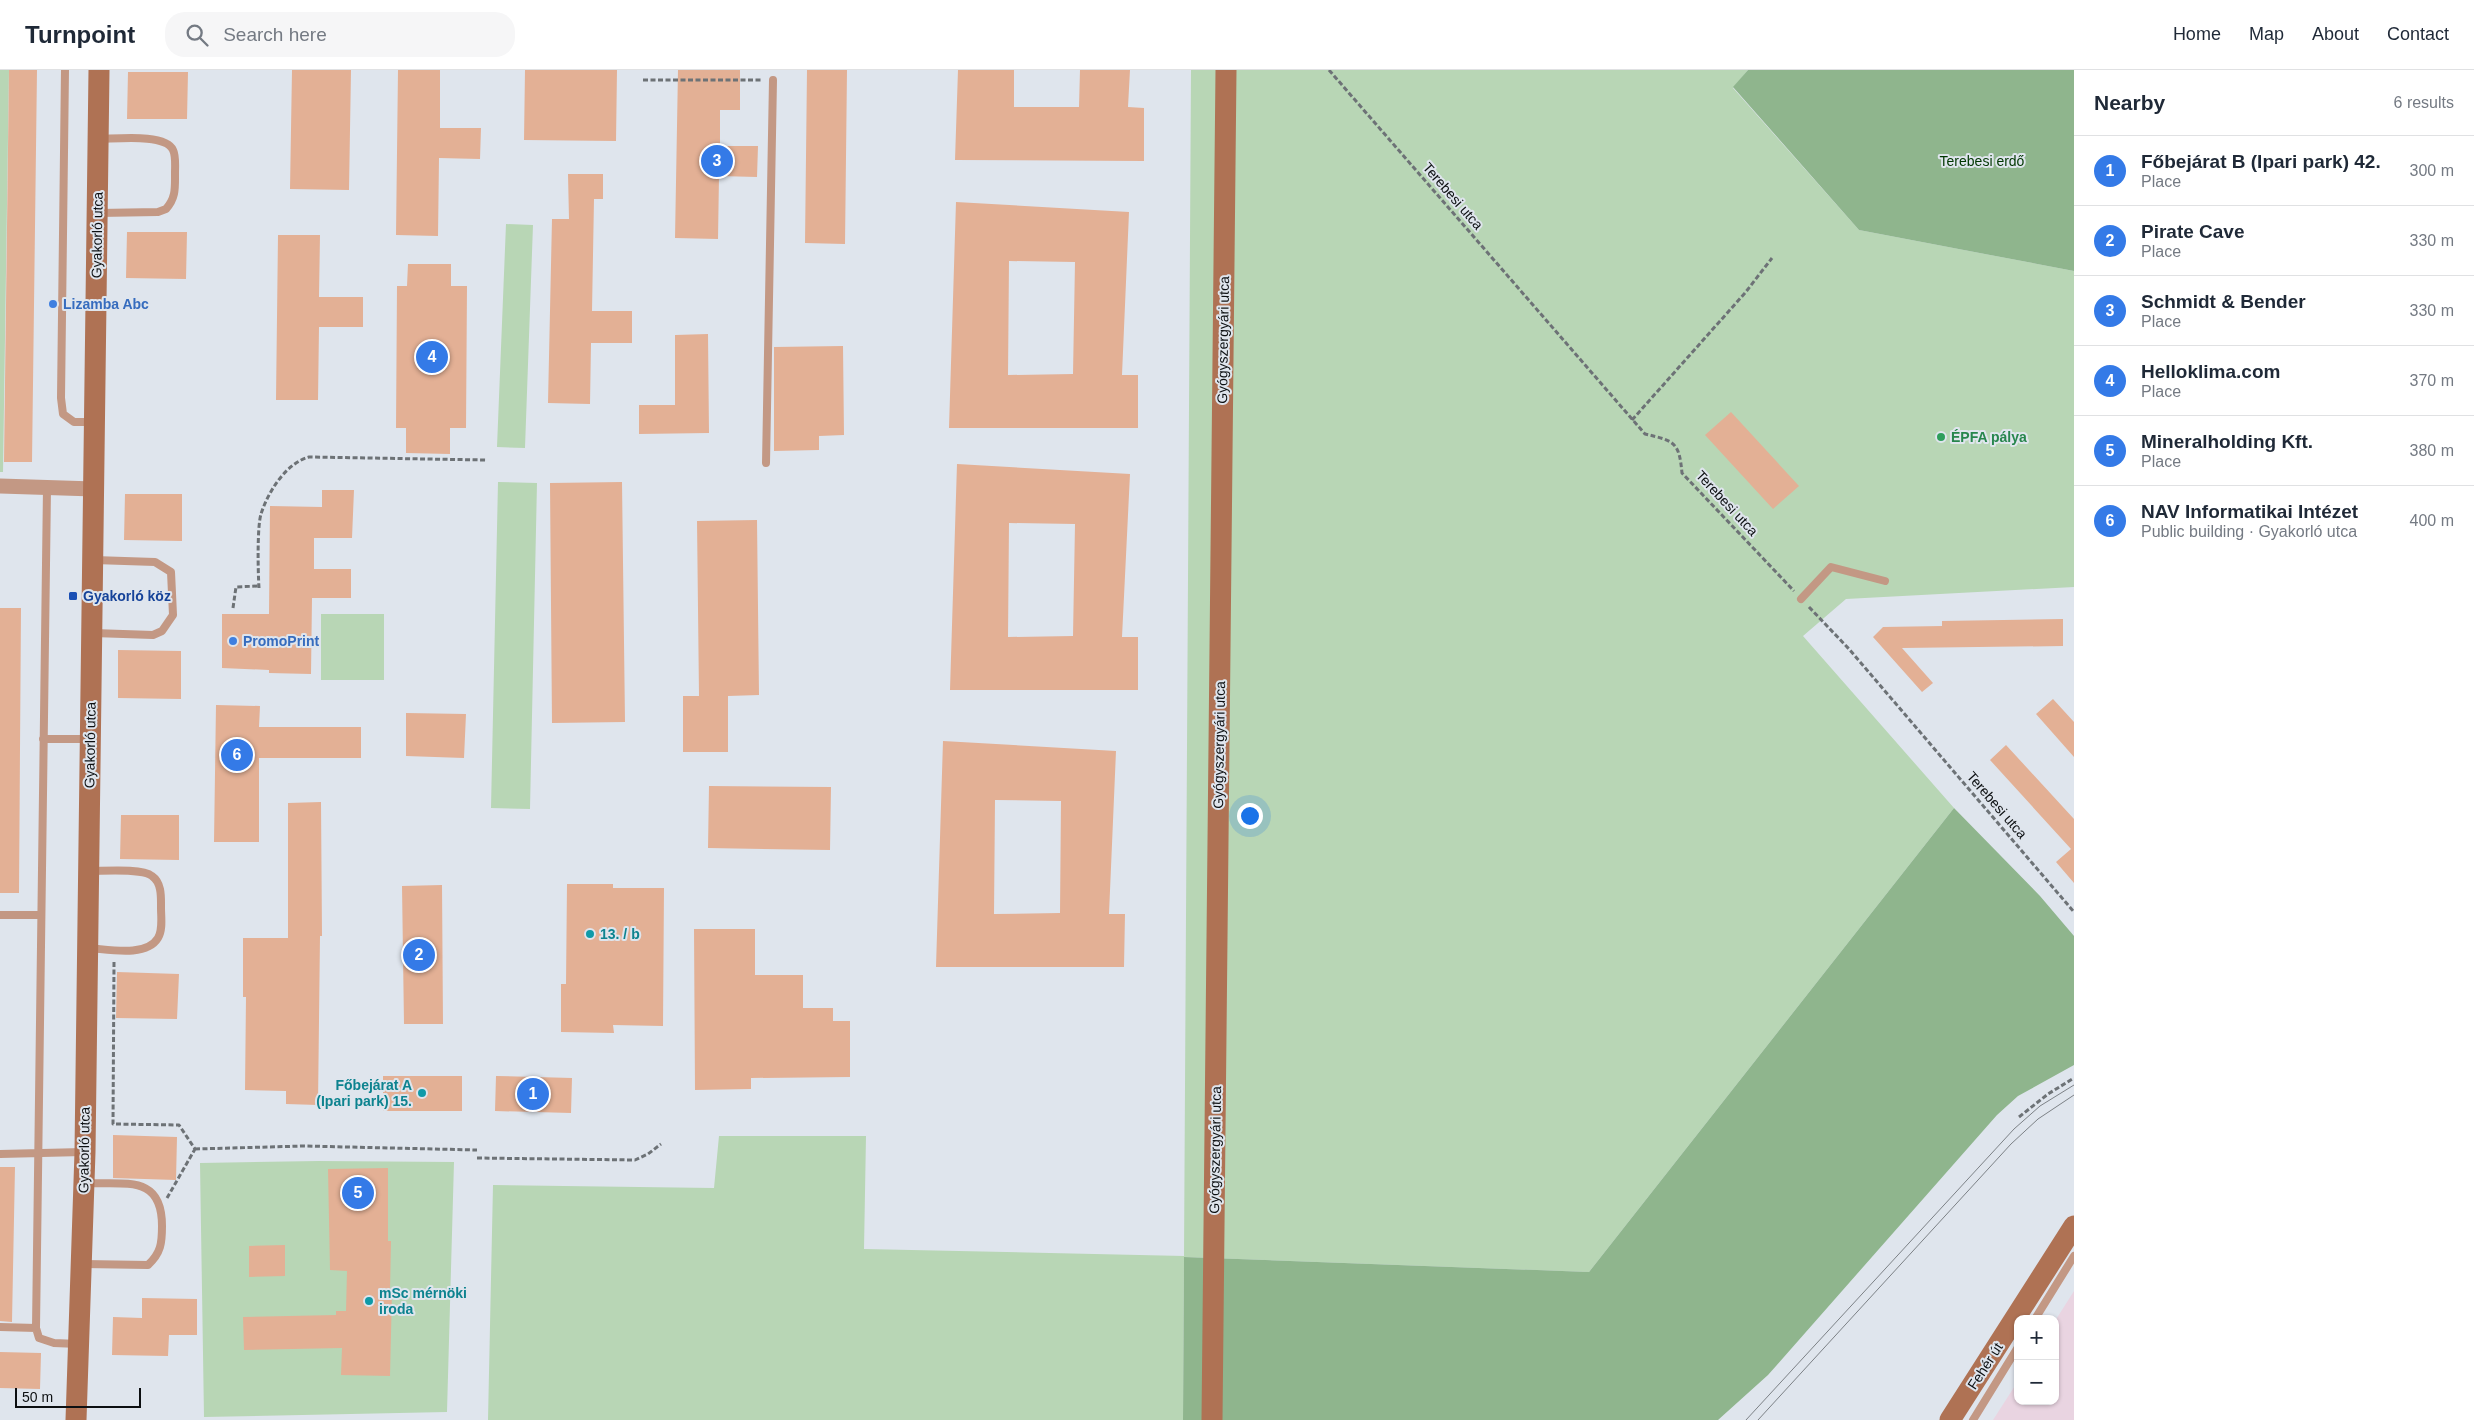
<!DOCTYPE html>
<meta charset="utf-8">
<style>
body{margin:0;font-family:Arial,sans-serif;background:#f6f6f7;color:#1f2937}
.controls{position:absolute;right:15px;bottom:15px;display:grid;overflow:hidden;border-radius:10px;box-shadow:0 1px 4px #0004}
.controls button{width:45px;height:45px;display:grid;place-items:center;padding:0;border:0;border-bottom:1px solid #e0e1e3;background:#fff;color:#1f2937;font:25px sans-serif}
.scale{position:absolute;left:15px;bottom:12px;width:126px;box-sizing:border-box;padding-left:5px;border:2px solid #0c0f11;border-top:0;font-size:14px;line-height:18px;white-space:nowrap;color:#0c0f11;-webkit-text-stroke:4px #dfe5ed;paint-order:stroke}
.you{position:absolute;left:1249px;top:745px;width:18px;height:18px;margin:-12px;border:4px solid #fff;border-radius:50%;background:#1a73e8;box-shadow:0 0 0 8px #1a73e833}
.badge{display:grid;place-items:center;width:32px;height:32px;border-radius:50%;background:#347ae7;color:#fff;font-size:16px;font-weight:700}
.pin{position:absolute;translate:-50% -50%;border:2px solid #fff;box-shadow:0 1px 5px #0006}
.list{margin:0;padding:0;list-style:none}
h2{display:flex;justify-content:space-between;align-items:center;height:65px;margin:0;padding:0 20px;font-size:21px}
h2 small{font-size:16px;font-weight:400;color:#747a83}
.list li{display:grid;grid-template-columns:32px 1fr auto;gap:15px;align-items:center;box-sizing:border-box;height:70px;padding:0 20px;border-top:1px solid #e0e1e3}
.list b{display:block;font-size:19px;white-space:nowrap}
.list p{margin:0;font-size:16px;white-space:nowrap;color:#747a83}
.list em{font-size:16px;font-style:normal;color:#747a83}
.icon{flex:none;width:28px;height:28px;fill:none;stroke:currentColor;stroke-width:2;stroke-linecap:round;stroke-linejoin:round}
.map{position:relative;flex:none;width:2074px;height:1350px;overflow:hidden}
header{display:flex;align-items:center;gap:30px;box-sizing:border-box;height:70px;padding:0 25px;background:#fff;border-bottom:1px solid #e0e1e3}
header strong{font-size:24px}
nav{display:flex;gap:28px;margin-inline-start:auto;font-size:18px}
.search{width:350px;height:45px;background:#f6f6f7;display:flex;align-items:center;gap:12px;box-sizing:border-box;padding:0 18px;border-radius:20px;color:#747a83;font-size:19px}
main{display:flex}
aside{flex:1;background:#fff}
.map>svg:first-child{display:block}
.commercial{fill:#e9d4e1}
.green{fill:#b8d6b5}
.forest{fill:#8fb58d}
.building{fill:#e3b095;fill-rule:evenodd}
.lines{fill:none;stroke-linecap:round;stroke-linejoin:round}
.path{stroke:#6d7276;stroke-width:3;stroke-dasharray:5 2.5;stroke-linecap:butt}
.lane{stroke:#c39884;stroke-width:8}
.street{stroke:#c39884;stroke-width:15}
.secondary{stroke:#af7254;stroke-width:21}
.tram{stroke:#7c8186;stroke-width:1}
.shop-dot{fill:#3f7fe0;stroke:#dfe5ed;stroke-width:2}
.leisure-dot{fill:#2e9e5b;stroke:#dfe5ed;stroke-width:2}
.transit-dot{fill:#1a4fb4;stroke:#dfe5ed;stroke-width:2}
.culture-dot{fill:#0f9aa8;stroke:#dfe5ed;stroke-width:2}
.labels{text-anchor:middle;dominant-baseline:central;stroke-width:4;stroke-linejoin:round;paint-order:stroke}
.park-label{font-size:14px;fill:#003700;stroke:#dfe5ed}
.street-label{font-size:14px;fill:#0c0f11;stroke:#dfe5ed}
.shop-label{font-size:14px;font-weight:bold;fill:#366cbe;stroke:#dfe5ed;text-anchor:start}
.leisure-label{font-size:14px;font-weight:bold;fill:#27864d;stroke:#dfe5ed;text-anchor:start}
.transit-label{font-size:14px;font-weight:bold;fill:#164399;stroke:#dfe5ed;text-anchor:start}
.culture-label{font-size:14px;font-weight:bold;fill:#0d838f;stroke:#dfe5ed;text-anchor:start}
</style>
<header>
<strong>Turnpoint</strong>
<div class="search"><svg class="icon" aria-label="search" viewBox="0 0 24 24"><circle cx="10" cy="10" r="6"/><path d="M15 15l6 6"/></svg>Search here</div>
<nav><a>Home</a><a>Map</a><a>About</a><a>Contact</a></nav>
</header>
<main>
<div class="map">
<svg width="2074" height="1350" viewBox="0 0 2074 1350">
<rect width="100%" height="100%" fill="#dfe5ed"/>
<path class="commercial" d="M2074,1221V1350H1993L2018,1311V1331H2055V1251Z"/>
<path class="green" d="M0,0H9L3,402H0Z
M1191,0H1748L1733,18L1859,160L2074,201V517L1846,529L1803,566L1954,738L1589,1202L1184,1187L1183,1350H488L493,1115L714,1118L719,1066H866L864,1179L1184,1186Z
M506,154L533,155L525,378L497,377Z
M498,412L537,413L530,739L491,738Z
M321,544H384V610H321Z
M319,1091L454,1092L447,1342L204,1347L200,1093Z"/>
<path class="forest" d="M1748,0H2074V201L1859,160L1733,17Z
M1954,738L2040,826L2074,866V995L2018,1026L1997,1045L1768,1305L1718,1350H1183L1184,1187L1589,1202Z"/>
<path class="building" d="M9,0H37L32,392H4Z
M292,0H351L349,120L290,119Z
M398,0H440V58H481L480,89L439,88L438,166L396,165Z
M525,0H617L616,71L524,70Z
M678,0H740V40H720V76H758L757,107L719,106L718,169L675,168Z
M807,0H847L845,174L805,173Z
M958,0H1014V37H1079L1080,0H1130L1128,37L1144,38V91L955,90Z
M128,2H188L187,49H127Z
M568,104H603V129H594L592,241H632V273H591L590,334L548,333L552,149H569Z
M956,132L1129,142L1122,305H1138V358H949ZM1009,191L1075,192L1073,304L1008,305Z
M127,162H187L186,209L126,208Z
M278,165H320L319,227H363V257H319L318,330H276Z
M408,194H451V216H467L466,358H450V384L406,383V358H396L397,216H407Z
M708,264L709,363L639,364V335H675V265Z
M843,276L844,365L819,366V380L774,381V277Z
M1731,342L1799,416L1773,439L1705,365Z
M957,394L1130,404L1122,567H1138V620H950ZM1009,453L1075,454L1073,566L1008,567Z
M622,412L625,652L552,653L550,413Z
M322,420H354L352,468H314V499H351V528H312L311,604L269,603V600L222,598V544H269L270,436L322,437Z
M125,424H182V471L124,470Z
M757,450L759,625L728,626V682H683V626H699L697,451Z
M0,538H21L19,823H0Z
M2063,549V576L1902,578L1933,613L1922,622L1873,567L1883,557L1942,556V551Z
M118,580L181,581V629L118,628Z
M2053,629L2074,652V687L2036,644Z
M216,635L260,636L259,657H361V688H259V772H214Z
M406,643L466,644L464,688L406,686Z
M943,671L1116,681L1109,844H1125L1124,897H936ZM995,730L1061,731L1060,843L994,844Z
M2006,675L2074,749V813L2056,792L2071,779L1990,690Z
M709,716L831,717L830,780L708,778Z
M321,732L322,866H320L318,1035L286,1034V1021L245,1020L246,927H243V868H288V733Z
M121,745H179V790L120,789Z
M567,814H613V818H664L663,956L613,955L614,963L561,962V914H566Z
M442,815L443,954H404L402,816Z
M694,859H755V905H803V938H833V951H850V1007L751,1008V1019L695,1020Z
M117,902L179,904L177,949L116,948Z
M383,1006H462V1041H383Z
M496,1006L572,1008L571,1043L495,1041Z
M113,1065L177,1067L176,1110L113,1108Z
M0,1097H15L12,1252L0,1251Z
M388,1098V1171H391L390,1221H392L390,1306L341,1305L342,1278L244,1280L243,1247L336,1245V1241H346L347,1201L330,1200L328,1099Z
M285,1175V1206L249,1207V1176Z
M142,1228L197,1229V1265H169L168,1286L112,1285L113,1247L142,1248Z
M0,1282L41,1283L40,1319L0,1318Z"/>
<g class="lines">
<path class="path" d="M1329,0L1645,364C1675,371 1679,372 1682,403L1794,521
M643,10H762
M1632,350L1745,223L1772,188
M259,518C258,503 257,457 261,444C268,422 286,393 309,387L486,390
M1809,537L1849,579L2074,842
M233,538L236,517L258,516
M114,892L113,1054L179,1055L195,1079
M2019,1047L2048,1024L2074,1008
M195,1079L304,1076L477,1080
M477,1088L635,1090L648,1084L661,1074
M167,1128L195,1079"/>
<path class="lane" d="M65,0L61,328L63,344L74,352H93
M99,69C115,69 166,63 173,80C176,86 175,96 175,103C175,118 176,128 166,139L158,142L99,143
M766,393L773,10
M47,418L36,1258L39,1268L54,1273L78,1274
M1801,529L1831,497L1885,511
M93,563L153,565L162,561L173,545L171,502L155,492L94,490
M43,669H90
M0,845H41
M88,878C107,879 146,888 158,868C163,860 161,847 161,838C161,827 162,813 152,806C142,798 105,801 91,801
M0,1084L83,1082
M83,1194L148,1195C161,1183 162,1173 162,1156C162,1104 126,1115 86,1113
M2035,1249L2074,1186
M0,1257L36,1258
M1973,1350L2018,1277"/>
<path class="street" d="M0,416L94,419"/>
<path class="secondary" d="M76,1350L85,1082L99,0
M1212,1350L1226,0
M1950,1350L2074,1156"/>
<path class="tram" d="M1746,1350L2014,1059L2040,1036L2074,1015
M1758,1350L2011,1074L2038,1049L2074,1025"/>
</g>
<g class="shop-dot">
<circle cx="53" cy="234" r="5"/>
<circle cx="233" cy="571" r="5"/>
</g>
<circle class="leisure-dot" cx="1941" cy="367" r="5"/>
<rect class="transit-dot" x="68" y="521" width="10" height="10" rx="2.5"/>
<g class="culture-dot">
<circle cx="590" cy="864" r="5"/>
<circle cx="422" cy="1023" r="5"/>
<circle cx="369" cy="1231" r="5"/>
</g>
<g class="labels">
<g class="park-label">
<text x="1982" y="91">Terebesi erdő</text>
</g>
<g class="street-label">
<text transform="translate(1453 126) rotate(49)">Terebesi utca</text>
<text transform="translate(97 165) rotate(-89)">Gyakorló utca</text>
<text transform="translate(1223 270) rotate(-89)">Gyógyszergyári utca</text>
<text transform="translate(1727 433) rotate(47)">Terebesi utca</text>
<text transform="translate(90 675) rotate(-89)">Gyakorló utca</text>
<text transform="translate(1219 675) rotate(-89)">Gyógyszergyári utca</text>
<text transform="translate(1997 735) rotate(49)">Terebesi utca</text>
<text transform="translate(84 1080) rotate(-89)">Gyakorló utca</text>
<text transform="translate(1215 1080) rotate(-89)">Gyógyszergyári utca</text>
<text transform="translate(1985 1296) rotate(-57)">Fehér út</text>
</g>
<g class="shop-label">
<text x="63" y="234">Lizamba Abc</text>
<text x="243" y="571">PromoPrint</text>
</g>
<g class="leisure-label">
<text x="1951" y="367">ÉPFA pálya</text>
</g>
<g class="transit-label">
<text x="83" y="526">Gyakorló köz</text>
</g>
<g class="culture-label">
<text x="600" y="864">13. / b</text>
<text x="412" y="1015" text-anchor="end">Főbejárat A<tspan x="412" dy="16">(Ipari park) 15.</tspan></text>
<text x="379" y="1223">mSc mérnöki<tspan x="379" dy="16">iroda</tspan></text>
</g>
</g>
</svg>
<div class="controls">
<button>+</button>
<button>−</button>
</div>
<div class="scale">50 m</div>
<div class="you"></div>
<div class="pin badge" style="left:533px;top:1024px">1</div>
<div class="pin badge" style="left:419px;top:885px">2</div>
<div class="pin badge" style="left:717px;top:91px">3</div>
<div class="pin badge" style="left:432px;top:287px">4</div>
<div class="pin badge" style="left:358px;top:1123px">5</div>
<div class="pin badge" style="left:237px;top:685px">6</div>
</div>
<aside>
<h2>Nearby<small>6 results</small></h2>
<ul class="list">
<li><span class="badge">1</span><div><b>Főbejárat B (Ipari park) 42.</b><p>Place</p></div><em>300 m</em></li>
<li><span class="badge">2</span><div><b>Pirate Cave</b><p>Place</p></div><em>330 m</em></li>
<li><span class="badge">3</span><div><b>Schmidt &amp; Bender</b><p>Place</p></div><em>330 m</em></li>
<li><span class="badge">4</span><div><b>Helloklima.com</b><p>Place</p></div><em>370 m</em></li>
<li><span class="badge">5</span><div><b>Mineralholding Kft.</b><p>Place</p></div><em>380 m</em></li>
<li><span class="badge">6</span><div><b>NAV Informatikai Intézet</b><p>Public building · Gyakorló utca</p></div><em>400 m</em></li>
</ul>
</aside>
</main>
